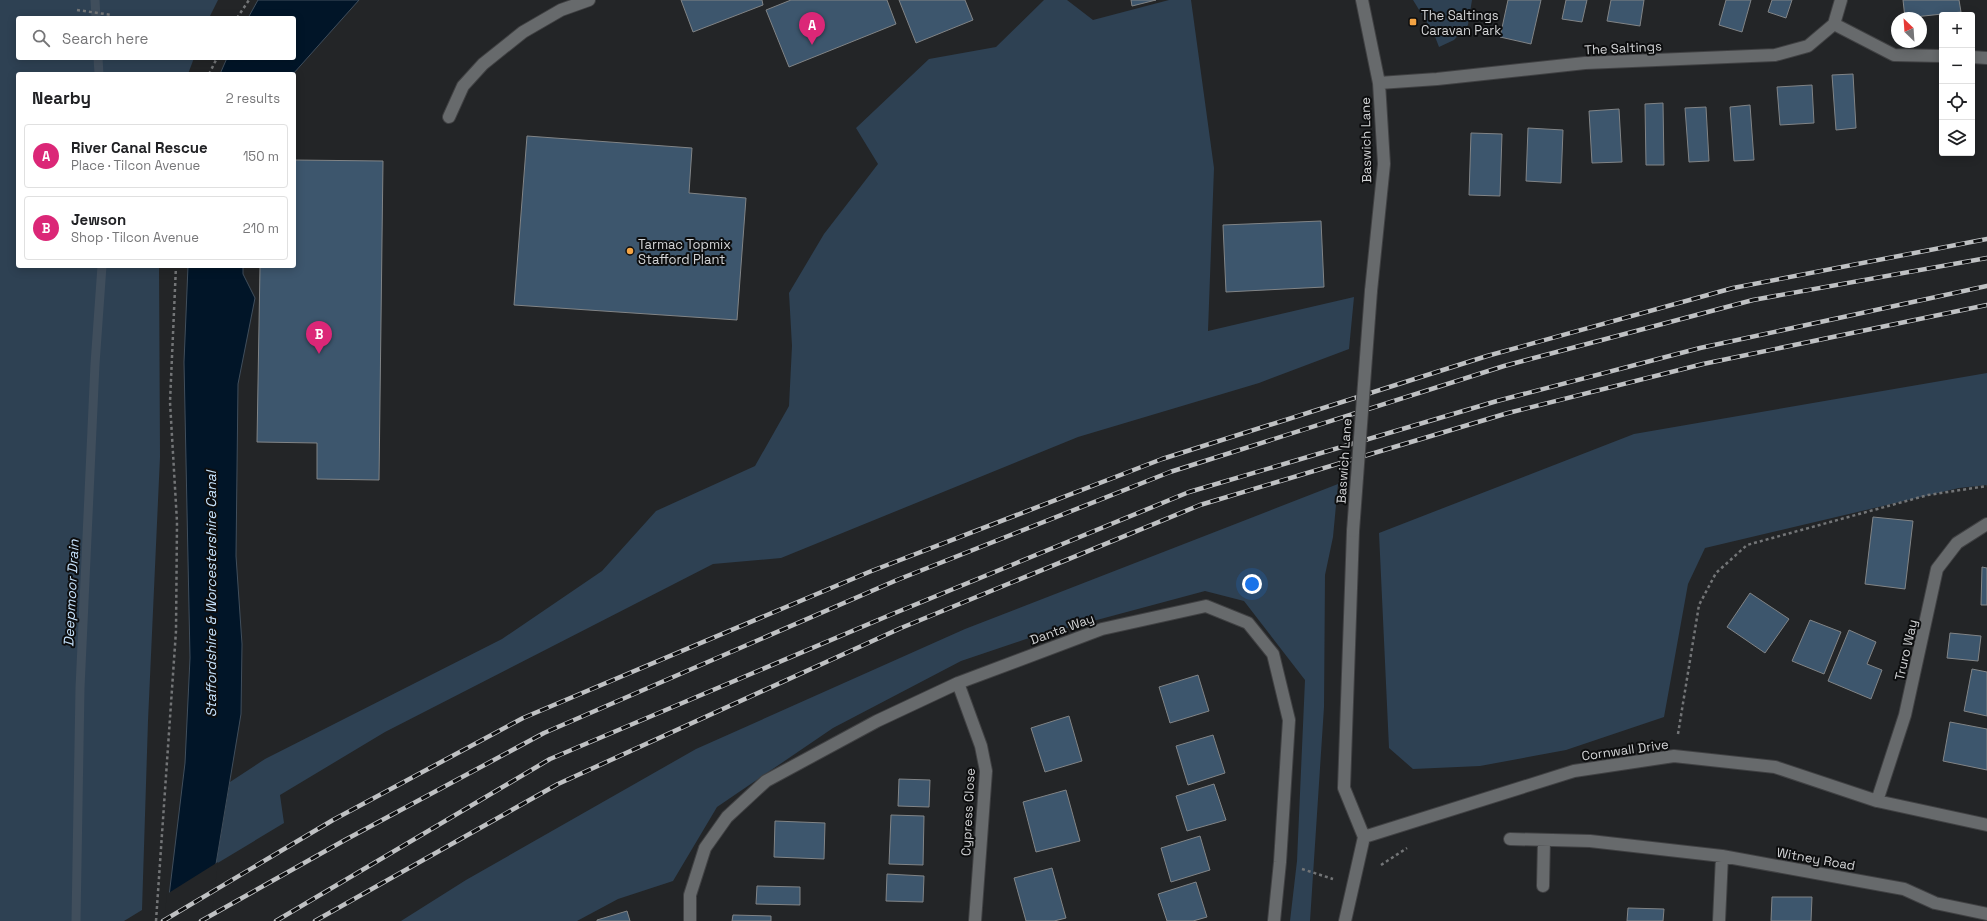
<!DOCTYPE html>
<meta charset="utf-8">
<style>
body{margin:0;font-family:"Space Grotesk",sans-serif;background:#f2f2f2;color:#202124}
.controls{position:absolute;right:12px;top:12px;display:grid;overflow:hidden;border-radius:4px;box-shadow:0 2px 10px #0003}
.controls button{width:36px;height:36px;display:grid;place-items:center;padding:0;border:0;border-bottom:1px solid #e0e0e0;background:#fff;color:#202124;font:20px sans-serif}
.compass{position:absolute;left:1891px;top:12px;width:36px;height:36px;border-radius:50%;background:#fff;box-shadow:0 2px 10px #0003;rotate:335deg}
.you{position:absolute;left:1252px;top:584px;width:14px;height:14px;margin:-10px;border:3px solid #fff;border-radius:50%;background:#1a73e8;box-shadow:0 0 0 6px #1a73e833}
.badge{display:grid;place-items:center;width:26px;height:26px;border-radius:50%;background:#db2777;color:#fff;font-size:13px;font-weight:700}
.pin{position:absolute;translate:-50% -33px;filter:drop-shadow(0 1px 2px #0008)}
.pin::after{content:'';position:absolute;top:21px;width:14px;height:12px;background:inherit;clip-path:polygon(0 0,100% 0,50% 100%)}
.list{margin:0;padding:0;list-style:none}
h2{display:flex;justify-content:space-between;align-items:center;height:52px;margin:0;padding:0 16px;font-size:17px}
h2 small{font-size:13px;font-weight:400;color:#757577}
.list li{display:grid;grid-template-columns:26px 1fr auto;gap:12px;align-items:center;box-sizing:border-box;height:64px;margin:0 8px 8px;padding:0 8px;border:1px solid #e0e0e0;border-radius:4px}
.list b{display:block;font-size:15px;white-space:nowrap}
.list p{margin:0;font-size:13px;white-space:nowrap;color:#757577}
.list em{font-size:13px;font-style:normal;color:#757577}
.icon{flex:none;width:22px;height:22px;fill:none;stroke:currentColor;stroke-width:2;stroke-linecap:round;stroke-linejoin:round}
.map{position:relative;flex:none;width:1987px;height:921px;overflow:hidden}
.search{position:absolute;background:#fff;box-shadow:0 2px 10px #0003;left:16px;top:16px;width:280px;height:44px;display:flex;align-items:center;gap:10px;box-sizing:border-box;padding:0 14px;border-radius:4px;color:#757577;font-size:15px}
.panel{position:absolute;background:#fff;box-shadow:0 2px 10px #0003;left:16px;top:72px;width:280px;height:196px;border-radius:4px}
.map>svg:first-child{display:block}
.green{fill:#2e4153}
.water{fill:#011528;stroke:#404e5c}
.pier{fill:#232527}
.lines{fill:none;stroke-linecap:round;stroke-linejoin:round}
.stream{stroke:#404e5c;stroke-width:9}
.building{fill:#3d566d;stroke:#818486}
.minor-casing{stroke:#404143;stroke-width:14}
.path{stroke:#737577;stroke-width:2.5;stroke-dasharray:3 3;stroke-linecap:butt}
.minor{stroke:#676a6c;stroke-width:12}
.rail-casing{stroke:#bfc1c3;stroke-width:4.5}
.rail{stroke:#0d0e0f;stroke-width:3;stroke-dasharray:9;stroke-linecap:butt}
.minor-bridge-casing{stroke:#404143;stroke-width:14;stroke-linecap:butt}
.minor-bridge{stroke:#676a6c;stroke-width:12}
.poi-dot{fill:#f4a444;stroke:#0d0e0f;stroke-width:1.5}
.labels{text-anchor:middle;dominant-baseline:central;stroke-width:4;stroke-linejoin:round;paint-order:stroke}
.poi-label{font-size:13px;fill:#d3d4d6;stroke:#0d0e0f;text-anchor:start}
.street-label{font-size:13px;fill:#d3d4d6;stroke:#0d0e0f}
.water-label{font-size:14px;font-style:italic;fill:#c7e3fd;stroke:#0d0e0f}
</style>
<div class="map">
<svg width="1987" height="921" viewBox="0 0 1987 921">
<rect width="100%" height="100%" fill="#232527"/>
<path class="green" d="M0,0H218L209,18H18V58H194L188,74H18V266H159L160,457L148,721L142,910L124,921H0Z
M1044,0H1067L1093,20L1169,0H1191L1214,168L1208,331L1354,297L1349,349L1259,383L1078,437L781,558L713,564L385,732L280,795L284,823L216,864L230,782L265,759L502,639L602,571L656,511L755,466L789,406L792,346L789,293L824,234L878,164L856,128L929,59L996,47Z
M1413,0H1472L1468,25L1454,40L1439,47L1434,34Z
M1987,373V485L1959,488L1705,548L1688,584L1664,717L1566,750L1480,766L1413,769L1389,748L1379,533L1634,434Z
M1338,484L1333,537L1325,575L1324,707L1310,921H1290L1297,861L1305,680L1244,601L1205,591L1026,639L961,661L833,728L717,807L673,881L618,899L577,921H401L466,880L696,749L965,629Z"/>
<path class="water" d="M258,0H359L293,74H220L227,58H294V18H248Z
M188,266H243V274L255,298L238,384L236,556L242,644L241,714L216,864L209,921H166L185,763L190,658L184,362Z"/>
<path class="pier" d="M218,862L211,921H164L167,894Z"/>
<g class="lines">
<path class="stream" d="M95,0L96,18
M98,58L99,74
M76,921L80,688L95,364L102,266"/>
</g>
<path class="building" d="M681,0H762L763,5L693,32Z
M791,0H887L896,24L789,67L766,10Z
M899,0H965L973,20L916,43Z
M1131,0H1156L1132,6Z
M1508,0H1541L1531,44L1500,37Z
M1566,0H1587L1582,22L1562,19Z
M1611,0H1644L1640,26L1607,21Z
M1726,0H1751L1742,32L1719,25Z
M1772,0H1792L1786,18L1768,12Z
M1903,0H1959L1961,12L1905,18Z
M1853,74L1856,128L1836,130L1832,75Z
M1812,85L1814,123L1780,125L1777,87Z
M1663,103L1664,165H1646L1645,104Z
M1750,105L1754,160L1734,161L1730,107Z
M1706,107L1709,161L1689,162L1685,108Z
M1619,109L1622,162L1592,163L1589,111Z
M1528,128L1563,130L1561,183L1526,181Z
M1471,133L1502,134L1500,196L1469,195Z
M527,136L692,148L689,193L746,198L737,320L514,305Z
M294,160L383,161L379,480L317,479V443L257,442L260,266H294Z
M1321,221L1324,287L1226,292L1223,225Z
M1873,517L1913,521L1905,589L1865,584Z
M1982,567L1987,568V605H1981Z
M1750,593L1789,619L1765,653L1727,627Z
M1810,620L1841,632L1824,674L1792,661Z
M1849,630L1876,642L1867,664L1882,670L1871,699L1828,681Z
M1950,633L1981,636L1978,661L1947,658Z
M1972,669L1987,672V716L1964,711Z
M1198,675L1209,711L1170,723L1159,687Z
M1069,716L1082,761L1045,772L1031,728Z
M1950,722L1987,729V770L1943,761Z
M1213,735L1225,773L1188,785L1176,746Z
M899,779L930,780L929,807L898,806Z
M1214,784L1226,820L1187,831L1176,796Z
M1066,790L1080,841L1036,852L1023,802Z
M891,815L924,816L923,865L889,864Z
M775,821L825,823L824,859L774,857Z
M1200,836L1210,870L1171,882L1161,848Z
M1052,868L1066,918L1054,921H1026L1014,878Z
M887,874L924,876L923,902L886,901Z
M1196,882L1207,917L1193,921H1167L1158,894Z
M757,886L800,887V905L756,904Z
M1772,897H1812L1811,921H1771Z
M1628,908L1664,909L1663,921H1627Z
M627,911L630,921H597V920Z
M733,915L771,916V921H732Z"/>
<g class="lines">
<g class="minor-casing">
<path id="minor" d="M1362,0L1379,83L1384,164L1371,291
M1834,24L1894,55L1942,56
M1972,57L1987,58
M1379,83L1437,79L1585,63L1775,55L1808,46L1834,24L1841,0
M449,117L463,86L483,64L523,32L561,10L589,0
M958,683L981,746L986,771L975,921
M1877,801L1905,715L1937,569L1957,543L1987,524
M1364,837L1574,771L1674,756L1775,767L1877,801L1987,825
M1510,839L1590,841L1722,856L1904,889L1935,903L1987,914
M1543,886L1544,840
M690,921V895L705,848L727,817L766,781L877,721L958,683L1102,629L1206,606L1248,623L1273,654L1289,720L1280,862L1274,921
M1345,921L1364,837L1344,788L1353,531
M1719,921L1722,856"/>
</g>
<path class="path" d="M77,10L112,15
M237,18L249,0
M209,74L217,58
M1678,734L1699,605L1716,573L1747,545L1928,495L1987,486
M1381,865L1407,848
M1302,869L1333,879
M156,921L176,631L177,522L170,402L176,266"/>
<use href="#minor" class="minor"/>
<g class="rail-casing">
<path id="rail" d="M163,921L333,820L523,718L869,572L1162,459L1487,356L1733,288L1987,239
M201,921L345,840L544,733L897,580L1170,472L1504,366L1753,300L1987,258
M276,921L550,759L890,615L1189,492L1497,401L1700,348L1987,286
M315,921L558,784L901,628L1200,505L1508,413L1703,364L1987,305"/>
</g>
<use href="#rail" class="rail"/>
<g class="minor-bridge-casing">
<path id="minor-bridge" d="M1353,531L1371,291"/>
</g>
<use href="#minor-bridge" class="minor-bridge"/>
</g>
<g class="poi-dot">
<rect x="1409" y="18" width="8" height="8" rx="2"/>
<circle cx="630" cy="251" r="4"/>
</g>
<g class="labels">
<g class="poi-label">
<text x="1421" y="15">The Saltings<tspan x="1421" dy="15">Caravan Park</tspan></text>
<text x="638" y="244">Tarmac Topmix<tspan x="638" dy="15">Stafford Plant</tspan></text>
</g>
<g class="street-label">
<text transform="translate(1623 48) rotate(-3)">The Saltings</text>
<text transform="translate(1366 140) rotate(-91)">Baswich Lane</text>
<text transform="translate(1344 461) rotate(-86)">Baswich Lane</text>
<text transform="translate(1062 629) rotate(-20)">Danta Way</text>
<text transform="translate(1906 650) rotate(-77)">Truro Way</text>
<text transform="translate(1625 750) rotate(-8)">Cornwall Drive</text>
<text transform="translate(968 812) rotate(-87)">Cypress Close</text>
<text transform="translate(1816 859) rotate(10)">Witney Road</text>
</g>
<g class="water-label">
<text transform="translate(71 593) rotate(-87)">Deepmoor Drain</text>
<text transform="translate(211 594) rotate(-90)">Staffordshire &amp; Worcestershire Canal</text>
</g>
</g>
</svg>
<div class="controls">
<button>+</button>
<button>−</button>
<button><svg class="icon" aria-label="locate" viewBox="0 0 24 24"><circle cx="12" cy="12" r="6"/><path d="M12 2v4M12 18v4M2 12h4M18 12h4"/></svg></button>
<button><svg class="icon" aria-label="layers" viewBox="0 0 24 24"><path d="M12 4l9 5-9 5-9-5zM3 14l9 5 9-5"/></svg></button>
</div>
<svg class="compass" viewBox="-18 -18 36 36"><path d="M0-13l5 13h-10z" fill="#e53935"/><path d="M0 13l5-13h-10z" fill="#757577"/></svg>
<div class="you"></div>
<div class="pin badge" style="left:812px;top:45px">A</div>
<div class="pin badge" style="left:319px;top:354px">B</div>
<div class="search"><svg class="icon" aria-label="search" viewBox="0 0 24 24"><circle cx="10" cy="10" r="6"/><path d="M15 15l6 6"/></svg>Search here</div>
<section class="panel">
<h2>Nearby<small>2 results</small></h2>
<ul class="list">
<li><span class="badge">A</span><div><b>River Canal Rescue</b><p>Place · Tilcon Avenue</p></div><em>150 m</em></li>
<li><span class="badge">B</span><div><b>Jewson</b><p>Shop · Tilcon Avenue</p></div><em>210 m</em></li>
</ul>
</section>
</div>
